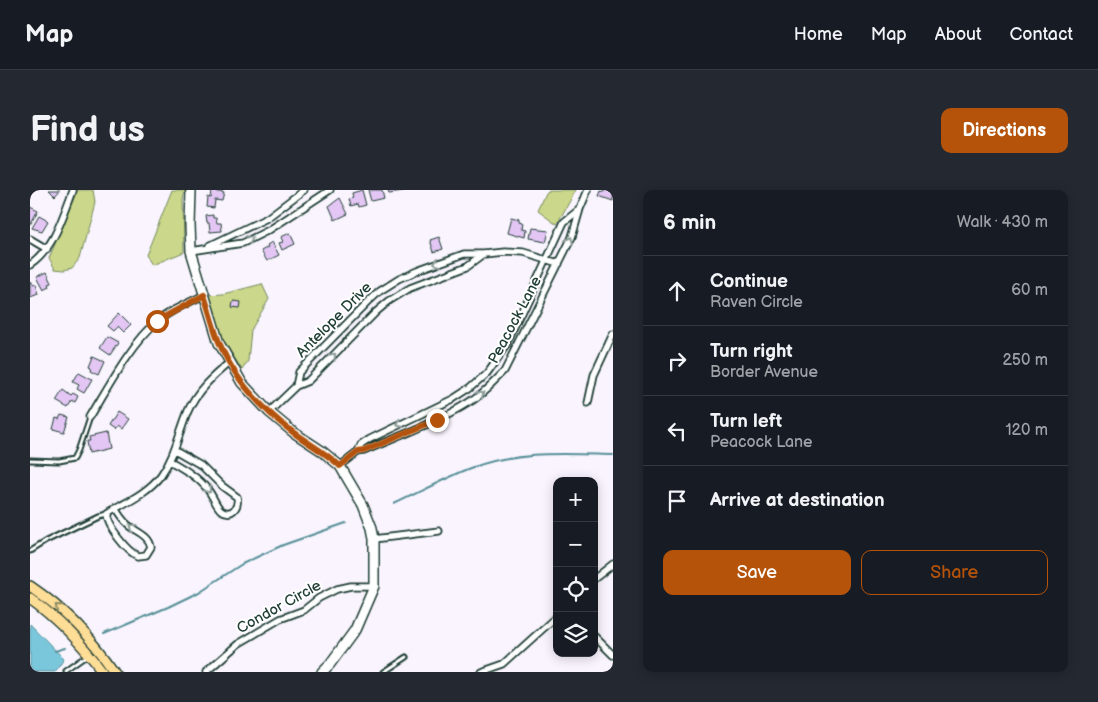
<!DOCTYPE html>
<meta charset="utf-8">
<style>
body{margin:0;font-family:"Balsamiq Sans",sans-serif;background:#242831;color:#f1f3f6}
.controls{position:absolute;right:15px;bottom:15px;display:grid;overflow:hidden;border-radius:10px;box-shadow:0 2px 12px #0003}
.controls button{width:45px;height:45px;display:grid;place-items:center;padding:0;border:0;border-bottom:1px solid #363941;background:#171b24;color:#f1f3f6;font:25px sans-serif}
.stop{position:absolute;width:15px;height:15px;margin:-11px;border:4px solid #b45309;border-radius:50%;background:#fff}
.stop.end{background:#b45309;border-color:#fff;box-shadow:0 1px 5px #0008}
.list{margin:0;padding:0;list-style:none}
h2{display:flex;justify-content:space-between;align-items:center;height:65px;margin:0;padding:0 20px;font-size:21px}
h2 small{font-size:16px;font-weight:400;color:#9ea1a6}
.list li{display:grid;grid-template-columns:32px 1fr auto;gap:15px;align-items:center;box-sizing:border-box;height:70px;padding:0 20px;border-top:1px solid #363941}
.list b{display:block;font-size:19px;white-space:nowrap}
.list p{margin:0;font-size:16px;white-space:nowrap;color:#9ea1a6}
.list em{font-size:16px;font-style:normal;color:#9ea1a6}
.actions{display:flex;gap:10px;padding:15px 20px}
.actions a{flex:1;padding:11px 0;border:1px solid #b45309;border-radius:10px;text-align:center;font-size:18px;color:#b45309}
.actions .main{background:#b45309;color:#fff}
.icon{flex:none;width:28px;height:28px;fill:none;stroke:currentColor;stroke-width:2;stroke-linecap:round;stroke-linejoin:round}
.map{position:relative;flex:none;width:583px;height:482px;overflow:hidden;border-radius:10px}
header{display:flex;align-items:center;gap:30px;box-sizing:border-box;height:70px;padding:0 25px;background:#171b24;border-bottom:1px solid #363941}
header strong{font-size:24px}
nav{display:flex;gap:28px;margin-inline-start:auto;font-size:18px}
.intro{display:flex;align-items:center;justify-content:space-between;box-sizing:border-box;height:120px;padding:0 30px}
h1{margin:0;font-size:35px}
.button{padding:12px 22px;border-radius:10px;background:#b45309;color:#fff;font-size:18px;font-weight:700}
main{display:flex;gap:30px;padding:0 30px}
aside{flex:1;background:#171b24;border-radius:10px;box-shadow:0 2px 12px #0003}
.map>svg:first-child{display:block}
.green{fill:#cbd78a;stroke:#758a5f}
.water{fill:#7ac6da;stroke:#568f98}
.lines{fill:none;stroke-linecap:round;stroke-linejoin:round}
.stream{stroke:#568f98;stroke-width:2}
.building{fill:#e3c6f4;stroke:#1f3d34}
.lane-casing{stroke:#1f3d34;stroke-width:7}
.street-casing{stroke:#1f3d34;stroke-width:9}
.secondary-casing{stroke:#1f3d34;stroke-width:12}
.primary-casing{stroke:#1f3d34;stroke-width:12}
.lane{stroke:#fff;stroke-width:3}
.street{stroke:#fff;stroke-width:5.5}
.secondary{stroke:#fff;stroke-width:9}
.primary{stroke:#fedd96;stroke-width:9}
.oneway{stroke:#8f9e9a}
.oneway2{stroke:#8e8d65}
.route{stroke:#b45309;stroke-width:6}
.labels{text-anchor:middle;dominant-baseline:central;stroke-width:4;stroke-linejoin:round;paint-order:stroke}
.street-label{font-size:15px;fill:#1f3d34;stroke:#fff}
</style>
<header>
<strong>Map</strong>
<nav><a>Home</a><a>Map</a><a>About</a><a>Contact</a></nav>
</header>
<div class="intro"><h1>Find us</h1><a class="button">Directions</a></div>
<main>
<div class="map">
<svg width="583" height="482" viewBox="0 0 583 482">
<rect width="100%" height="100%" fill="#f9f4fd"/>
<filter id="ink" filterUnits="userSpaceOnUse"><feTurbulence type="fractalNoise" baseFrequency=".02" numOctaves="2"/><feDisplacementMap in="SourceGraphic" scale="10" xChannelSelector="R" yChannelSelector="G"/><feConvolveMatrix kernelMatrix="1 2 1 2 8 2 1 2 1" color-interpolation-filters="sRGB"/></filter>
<g filter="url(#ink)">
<path class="green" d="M48,0H63L65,12L50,68L42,78L34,80L25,79L19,68Z
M142,0H155L153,9L154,62L122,75L116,65Z
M518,0H546L527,34L508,20L516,2Z
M232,94L239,109L221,140L218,171L212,180L191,146L179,105L193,104Z"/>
<path class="water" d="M0,434L34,469L25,482H0Z"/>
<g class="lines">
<path class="stream" d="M364,314C390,302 415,288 441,278C486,260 537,264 583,265
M74,444L138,417L169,402L212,374L253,355L316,333
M25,461L35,458"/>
</g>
<path class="building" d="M19,0H30L25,6Z
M332,0L336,15L329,17L328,14L321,16L319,9L323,8L322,3Z
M338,0H352L354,8L341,11Z
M358,0H373V1L359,3Z
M574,0H583V11L569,6L571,1L574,2Z
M182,1L194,3L192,11L185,10L184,18L177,17L178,7L181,8Z
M310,8L318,24L305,30L299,16Z
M0,17L8,21L0,36Z
M183,25V28H186L187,33H191L192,41L180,42L179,33H177L176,26Z
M9,26L18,31L12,41L2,38Z
M481,28L489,30V33L492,34L491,40L495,41L494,48L477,43Z
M500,38L518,40L515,52L498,49Z
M260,43L265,54L252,60L249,53L253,52L251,47Z
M409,47L413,59L404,62L400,50Z
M242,52L249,65L237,71L231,61L238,57L237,55Z
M17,82L22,93L19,94L20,97L14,100L7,87Z
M0,92L3,96L6,95L9,105L0,108Z
M203,111L211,112L210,118L202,117Z
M89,123L101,135L93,143L87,137L83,141L77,136Z
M77,147L88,153L80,165L70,158Z
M64,166L75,171L69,184L61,180L62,177L60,176Z
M49,182L62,189L54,203L47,199L49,195L43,192Z
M33,200L41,206L43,204L48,207L45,213L42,211L38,218L26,211Z
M87,222L98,229L91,239L87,236L84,240L78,236Z
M31,225L39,227L34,242L23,239L26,228L29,229Z
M76,243L79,259L59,264L57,251H60L59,247Z"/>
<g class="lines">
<g class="lane-casing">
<path id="lane" d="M0,270L29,271L45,268L49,260L60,227
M0,361L16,351L68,326L76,324
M36,481L57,466
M353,482L376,467"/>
</g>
<g class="street-casing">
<path id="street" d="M0,49L17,59
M179,56L237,28L274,0
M161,61L213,53L239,40L300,0
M0,75C24,59 33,26 43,0
M266,196L269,182L337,113L350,101L369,89L387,81L434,64H454L473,62L493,63L529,74
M558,213L564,185L583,144
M239,222L266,196L278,191L346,122L359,111L380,98L438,76L454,64
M60,227C77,199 102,152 127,132C140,120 158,113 174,105
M328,262L331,255L340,249L423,209L440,198L457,183L478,154L534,32L550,19
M140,271C154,279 168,287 178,300C183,306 186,316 191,320C202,327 209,317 207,307L192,296L171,275L145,260
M310,276L328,262L334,261C369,246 407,233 440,212C453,204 464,192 475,181L542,47L550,19L558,0
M85,318C89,325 92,330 98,335C106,342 119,345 121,357L116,365L108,366C97,362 77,336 76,324C94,313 118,303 131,285C145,265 149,243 158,221C167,200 183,186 200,172
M344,349L409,341
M564,389L583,374
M564,446L583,465
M176,482L208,454L250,429L274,420L289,408L307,399L321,396H344
M451,482L474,474L527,426"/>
</g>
<g class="secondary-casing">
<path id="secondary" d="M161,0L160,35L161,61L189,153L200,172L212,193L239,222L263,242L292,261L310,276L333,315L342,338L344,349V396L325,440L300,474L292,482"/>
</g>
<g class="primary-casing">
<path id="primary" d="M0,396C34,419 62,448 85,482
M0,408C29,429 52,454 73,482"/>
</g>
<use href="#lane" class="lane"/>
<use href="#street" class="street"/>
<use href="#secondary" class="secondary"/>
<use href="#primary" class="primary"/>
</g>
<defs><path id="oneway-chevron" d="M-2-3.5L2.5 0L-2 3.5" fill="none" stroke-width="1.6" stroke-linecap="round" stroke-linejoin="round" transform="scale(1.25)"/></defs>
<g class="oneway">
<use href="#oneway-chevron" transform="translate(220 49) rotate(-27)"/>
<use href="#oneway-chevron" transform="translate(540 50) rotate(-66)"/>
<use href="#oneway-chevron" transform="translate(407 73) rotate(159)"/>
<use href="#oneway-chevron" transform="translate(303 166) rotate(-46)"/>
<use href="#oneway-chevron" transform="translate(451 204) rotate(-38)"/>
<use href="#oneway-chevron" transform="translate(369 234) rotate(156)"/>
<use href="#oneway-chevron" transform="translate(178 300) rotate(51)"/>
<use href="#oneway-chevron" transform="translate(102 337) rotate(-143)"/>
</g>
<use class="oneway2" href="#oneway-chevron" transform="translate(28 417) rotate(-140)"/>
</g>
<g class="lines" filter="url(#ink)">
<path class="route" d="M127,131L174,105C179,120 183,137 189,152C204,189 233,220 264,243C279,254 296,263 310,276L328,262L334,261L407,230"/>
</g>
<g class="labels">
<g class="street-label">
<text transform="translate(304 130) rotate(-45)">Antelope Drive</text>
<text transform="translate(485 130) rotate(-62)">Peacock Lane</text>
<text transform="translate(249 417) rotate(-29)">Condor Circle</text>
</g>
</g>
</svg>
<div class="controls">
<button>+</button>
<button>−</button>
<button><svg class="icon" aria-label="locate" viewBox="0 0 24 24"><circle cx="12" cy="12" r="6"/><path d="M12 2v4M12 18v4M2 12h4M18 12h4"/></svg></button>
<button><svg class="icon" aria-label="layers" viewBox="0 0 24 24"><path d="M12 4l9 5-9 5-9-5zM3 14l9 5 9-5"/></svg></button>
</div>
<div class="stop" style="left:127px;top:131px"></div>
<div class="stop end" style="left:407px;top:230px"></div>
</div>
<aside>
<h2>6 min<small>Walk · 430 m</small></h2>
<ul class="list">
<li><svg class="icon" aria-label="ahead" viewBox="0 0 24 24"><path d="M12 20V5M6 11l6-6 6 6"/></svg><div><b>Continue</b><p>Raven Circle</p></div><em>60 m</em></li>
<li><svg class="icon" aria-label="right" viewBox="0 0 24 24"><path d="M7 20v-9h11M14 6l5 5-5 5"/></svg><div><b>Turn right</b><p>Border Avenue</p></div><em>250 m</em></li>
<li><svg class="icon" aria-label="left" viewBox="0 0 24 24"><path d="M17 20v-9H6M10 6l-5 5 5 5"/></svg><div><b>Turn left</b><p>Peacock Lane</p></div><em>120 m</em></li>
<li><svg class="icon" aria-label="arrive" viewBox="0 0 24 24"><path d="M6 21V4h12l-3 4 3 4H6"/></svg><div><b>Arrive at destination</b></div></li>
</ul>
<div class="actions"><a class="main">Save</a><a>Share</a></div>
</aside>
</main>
